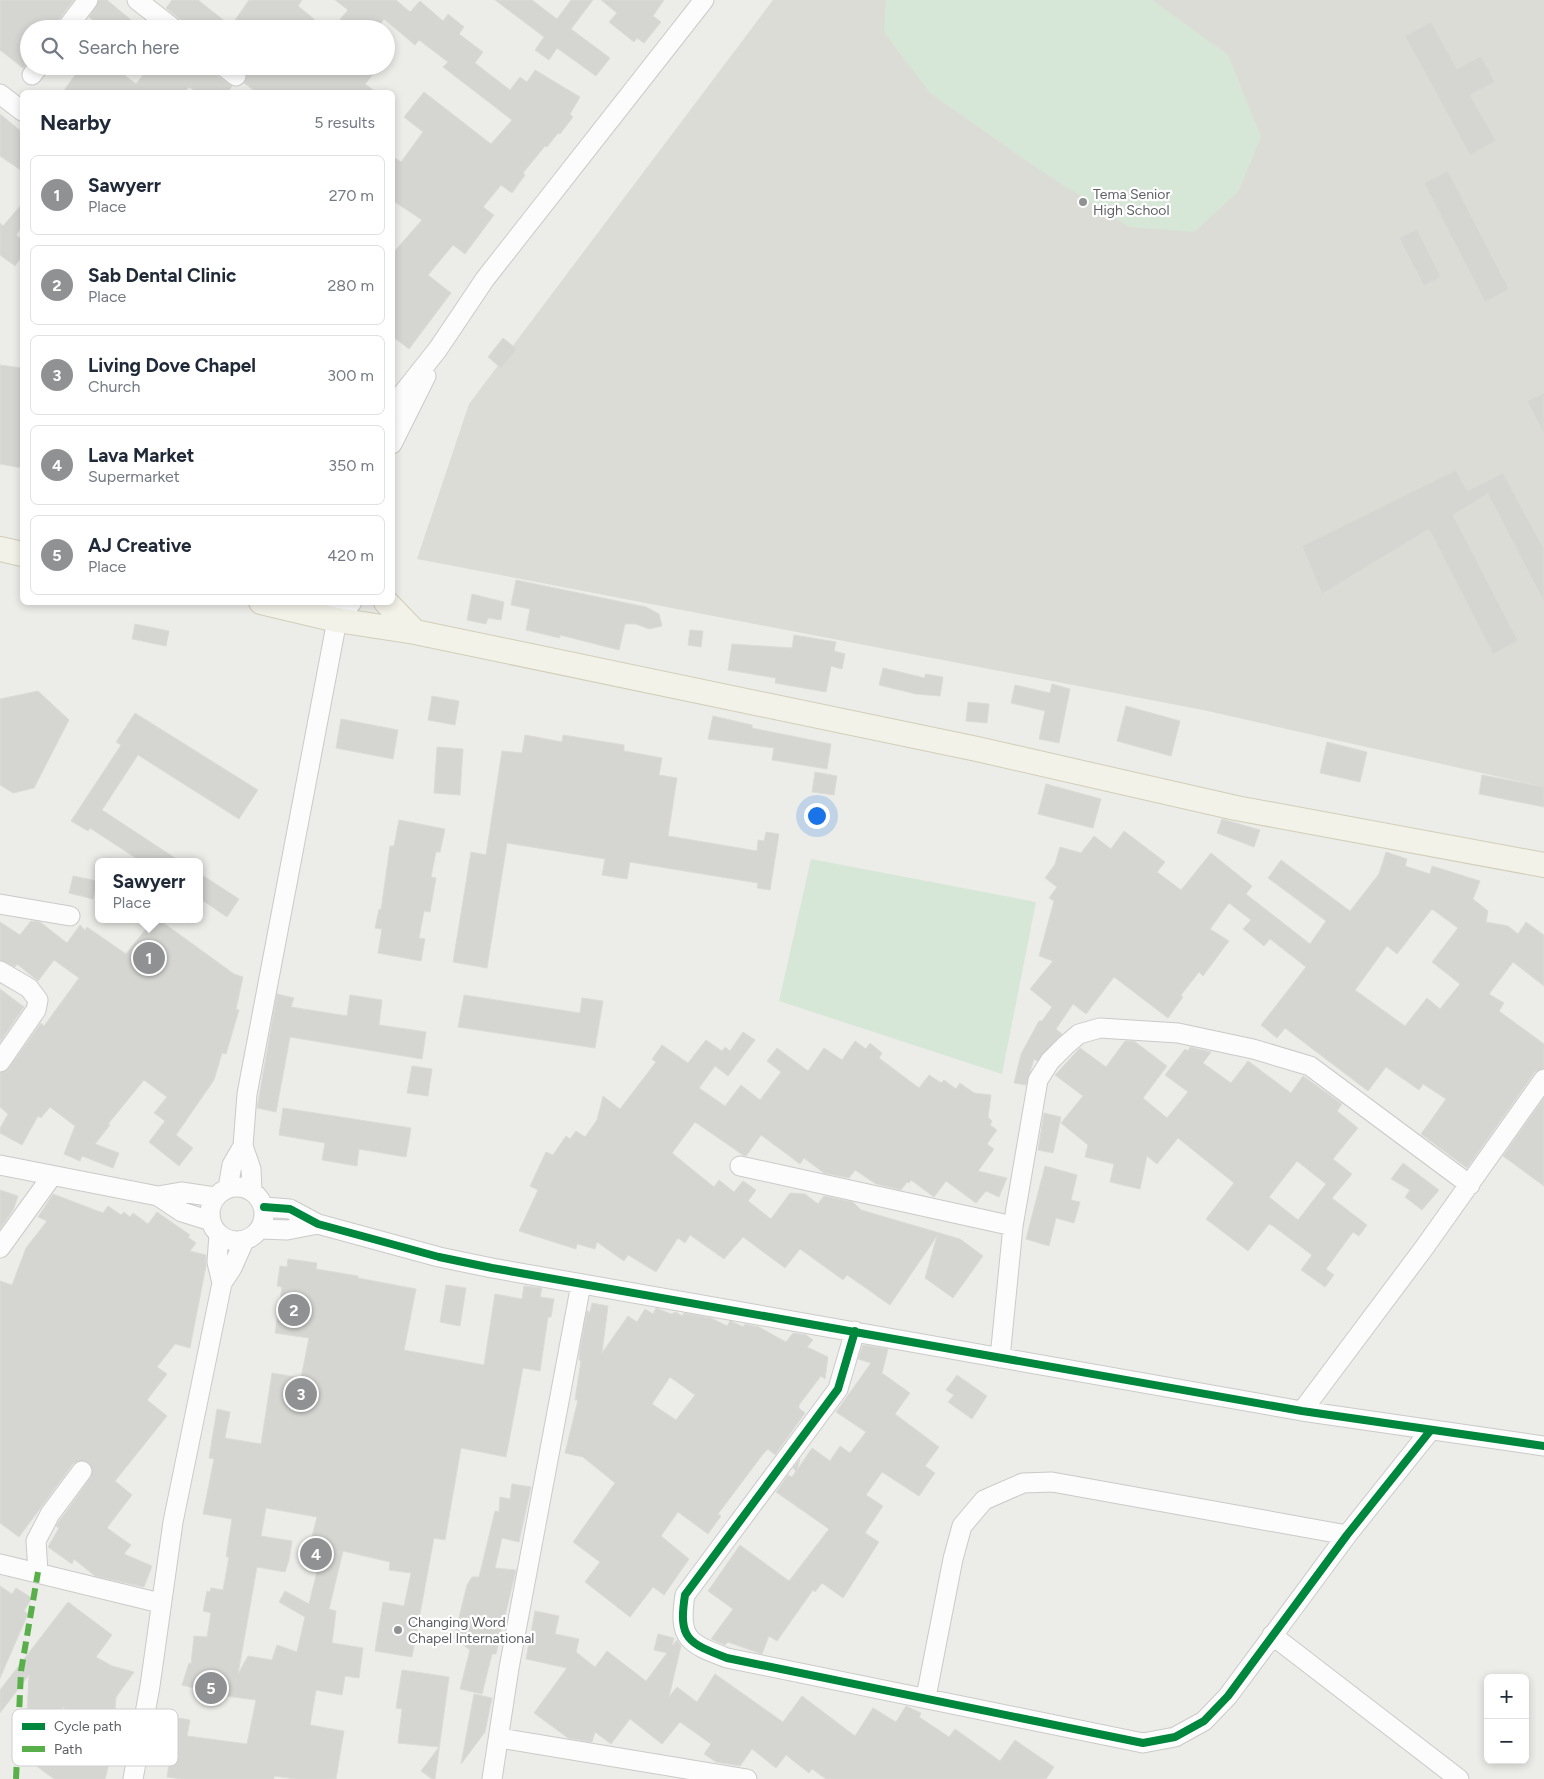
<!DOCTYPE html>
<meta charset="utf-8">
<style>
body{margin:0;font-family:Figtree,sans-serif;background:#f6f6f7;color:#1f2937}
.controls{position:absolute;right:15px;bottom:15px;display:grid;overflow:hidden;border-radius:8px;box-shadow:0 2px 8px #0003}
.controls button{width:45px;height:45px;display:grid;place-items:center;padding:0;border:0;border-bottom:1px solid #e0e1e3;background:#fff;color:#1f2937;font:25px sans-serif}
.you{position:absolute;left:816px;top:815px;width:18px;height:18px;margin:-12px;border:4px solid #fff;border-radius:50%;background:#1a73e8;box-shadow:0 0 0 8px #1a73e833}
.badge{display:grid;place-items:center;width:32px;height:32px;border-radius:50%;background:#909193;color:#fff;font-size:16px;font-weight:700}
.pin{position:absolute;translate:-50% -50%;border:2px solid #fff;box-shadow:0 1px 5px #0006}
.popup{position:absolute;left:95px;top:858px;width:108px;height:65px;box-sizing:border-box;display:grid;place-content:center;border-radius:8px;background:#fff;filter:drop-shadow(0 1px 4px #0005);font-size:16px;white-space:nowrap;color:#747a83}
.popup b{font-size:19px;color:#1f2937}
.popup::after{content:'';position:absolute;left:50%;top:100%;margin-left:-10px;border:10px solid transparent;border-top-color:#fff}
.list{margin:0;padding:0;list-style:none}
h2{display:flex;justify-content:space-between;align-items:center;height:65px;margin:0;padding:0 20px;font-size:21px}
h2 small{font-size:16px;font-weight:400;color:#747a83}
.list li{display:grid;grid-template-columns:32px 1fr auto;gap:15px;align-items:center;box-sizing:border-box;height:80px;margin:0 10px 10px;padding:0 10px;border:1px solid #e0e1e3;border-radius:8px}
.list b{display:block;font-size:19px;white-space:nowrap}
.list p{margin:0;font-size:16px;white-space:nowrap;color:#747a83}
.list em{font-size:16px;font-style:normal;color:#747a83}
.icon{flex:none;width:28px;height:28px;fill:none;stroke:currentColor;stroke-width:2;stroke-linecap:round;stroke-linejoin:round}
.map{position:relative;flex:none;width:1544px;height:1779px;overflow:hidden}
.search{position:absolute;background:#fff;box-shadow:0 2px 8px #0003;left:20px;top:20px;width:375px;height:55px;display:flex;align-items:center;gap:12px;box-sizing:border-box;padding:0 18px;border-radius:28px;color:#747a83;font-size:19px}
.panel{position:absolute;background:#fff;box-shadow:0 2px 8px #0003;left:20px;top:90px;width:375px;height:515px;border-radius:8px}
.map>svg:first-child{display:block}
.education{fill:#dcdcd6}
.green{fill:#d7e7d7}
.building{fill:#d5d5d2;stroke:#dcdbd7;fill-rule:evenodd}
.lines{fill:none;stroke-linecap:round;stroke-linejoin:round}
.minor-casing{stroke:#cacac9;stroke-width:21}
.major-casing{stroke:#d1ceb9;stroke-width:26}
.minor{stroke:#fcfcfc;stroke-width:19}
.major{stroke:#f2f2e9;stroke-width:24}
.quiet{stroke:#59b04a;stroke-width:6;stroke-dasharray:12 6;stroke-linecap:butt}
.cycleway-casing{stroke:#fff;stroke-width:11}
.cycleway{stroke:#00873e;stroke-width:8}
.poi-dot{fill:#909193;stroke:#fff;stroke-width:2}
.labels{text-anchor:middle;dominant-baseline:central;stroke-width:4.5;stroke-linejoin:round;paint-order:stroke}
.poi-label{font-size:14px;fill:#5e6065;stroke:#fff;text-anchor:start}
.key{fill:#fff;stroke:#cfcfd1;stroke-width:1}
.key-label{font-size:14px;fill:#5e6065}
</style>
<div class="map">
<svg width="1544" height="1779" viewBox="0 0 1544 1779">
<rect width="100%" height="100%" fill="#ecece8"/>
<path class="education" d="M773,0H1544V787L1203,710L417,559L469,404Z"/>
<path class="green" d="M886,0H1152L1228,55L1261,137L1238,192L1194,232L1129,227L1037,168L930,93L884,32Z
M811,859L1036,902L1002,1074L779,1001Z"/>
<path class="building" d="M0,0H74L57,22L55,29H29V61L23,68L0,50Z
M99,0H107L142,29H104L89,17Z
M172,0H198L231,26L249,0H302L298,6L326,29H185L181,20L166,8Z
M335,0H396L410,12L420,1L443,21L448,14L464,27L459,34L483,52L475,63L510,90L520,77L527,82L535,70L580,97L570,114L573,117L560,134L558,133L547,147L545,146L523,173L525,175L512,193L501,185L483,207L494,215L465,254L453,245L428,275L451,293L409,349L392,336V254L422,220L392,200V156L401,162L423,132L404,117L424,92L491,144L512,120L443,67L448,62L419,40L415,45L384,19L376,29H332L348,10Z
M495,0H532L557,19L571,0H593L571,29L610,58L596,76L557,48L549,60L535,50L544,37Z
M601,0H664L653,16L661,22L644,43L637,38L634,42L609,22L617,13Z
M1431,22L1457,69L1481,56L1495,82L1470,95L1496,141L1470,155L1405,36Z
M64,66H113L136,84L150,66H212L216,75L232,86L228,92H197L189,87L185,92H63L75,75Z
M242,66H380L365,84L376,92H256L244,83L247,72Z
M0,114L22,132V171L0,156Z
M1448,171L1509,289L1485,302L1424,183Z
M22,204V227L16,235L22,240V256L15,266L0,255V223L3,226Z
M1417,229L1441,277L1424,286L1399,238Z
M503,338L517,349L501,368L488,357Z
M0,365L22,368V468L0,464Z
M1544,393V434L1527,401Z
M1456,470L1467,491L1503,473L1544,549V602L1488,494L1453,515L1518,641L1493,654L1429,529L1322,594L1302,546Z
M516,580L646,607L659,614L662,626L649,629L636,624H625L619,650L560,635V638L526,630L530,609L511,605Z
M472,594L504,602L501,620L488,618L486,624L467,620Z
M135,624L169,631L166,646L132,639Z
M690,630L703,631L701,647L688,645Z
M794,635L836,642L834,651L845,654L842,669L831,666L826,692L775,683L776,678L728,670L732,644L792,648Z
M883,668L925,678V674L943,677L940,696L916,694L879,685Z
M1052,684L1070,689L1059,743L1039,739L1045,711L1011,703L1015,685L1050,693Z
M38,691L69,720L34,788L13,793L0,785V699Z
M432,696L459,701L455,725L428,720Z
M968,702L989,704L987,723L966,721Z
M1126,706L1180,721L1171,756L1117,741Z
M135,713L258,790L239,819L138,755L102,810L181,862H142L90,828L88,831L71,821L121,745L116,742Z
M713,716L752,725V728L831,744L827,769L772,760L774,748L708,739Z
M341,719L398,730L393,759L336,748Z
M525,735L562,742L563,735L624,745V751L662,758L659,775L677,778L668,836L757,851L758,840L764,841L766,832L779,834L770,890L757,888L758,883L630,862L627,879L602,875L605,859L507,843L487,968L453,962L471,852L486,855L502,751L522,753Z
M1327,742L1367,752L1360,782L1320,773Z
M437,747L463,749L460,795L434,793Z
M815,772L837,776L834,795L812,792Z
M1482,775L1544,787V807L1479,794Z
M1046,784L1101,799L1093,828L1038,814Z
M1222,819L1260,830L1254,847L1217,833Z
M399,820L445,829L440,852H436L431,877L436,878L430,912L424,911L419,938L425,939L421,961L378,953L382,929L375,928L379,909L381,910L390,846H394Z
M1124,831L1165,862L1157,872L1181,890L1211,853L1252,886L1246,894L1310,944L1326,921L1268,878L1281,860L1350,911L1379,874L1386,852L1407,859L1405,866L1430,874L1432,866L1480,881L1473,899L1488,911L1486,922L1508,926L1518,934L1526,922L1544,935V986L1513,962L1489,994L1504,1003L1499,1011L1544,1044V1068L1535,1072L1467,1168L1421,1134L1446,1099L1423,1084L1419,1090L1386,1067L1368,1091L1285,1028L1277,1038L1261,1025L1306,967L1270,939L1264,946L1243,929L1251,920L1229,903L1210,929L1229,941L1203,976L1199,972L1181,995L1183,997L1168,1018L1114,977L1086,1014L1073,1004L1056,1029L1062,1034L1037,1061L1034,1059L1026,1085L1014,1083L1021,1054L1039,1021H1042L1052,1007L1030,989L1053,961L1039,956L1054,901L1049,898L1057,887L1045,878L1055,864L1060,847L1081,853L1094,836L1111,849ZM1432,909L1458,928L1432,962L1460,984L1440,1009L1427,998L1405,1026L1355,990L1387,946L1397,954Z
M199,873L239,899L227,917L199,898Z
M73,876L97,881L93,899L69,893Z
M154,919H158L234,974L243,977L236,1009L239,1010L226,1054L222,1053L214,1080L176,1135L193,1148L179,1166L149,1142L165,1121L154,1113L167,1097L144,1080L108,1124L110,1125L95,1144L119,1153L113,1168L82,1156L80,1161L64,1154L75,1126L50,1107L41,1118L38,1116L22,1145L0,1133V1128L8,1114L0,1107V1073L9,1068L41,1023L44,1026L79,978L54,960L38,981L17,964L15,967L0,960V922L20,935L31,921L40,922L67,943L80,925L85,930L87,927L126,954Z
M0,989L24,1007L0,1042Z
M277,994L294,998L291,1007L347,1016L350,995L382,1000L379,1025L426,1032L422,1059L290,1037L276,1112L257,1108Z
M464,995L580,1013L582,998L603,1001L595,1048L458,1027Z
M743,1032L755,1040L728,1076L715,1066L699,1088L725,1106L741,1085L760,1100L781,1072L767,1061L777,1048L808,1071L824,1048L842,1060L855,1041L866,1049L870,1043L882,1053L879,1058L919,1088L929,1075L941,1083L944,1080L956,1089L960,1083L974,1093L991,1095L988,1117L992,1121L990,1125L997,1130L987,1144L994,1149L978,1171L1007,1178L999,1197L986,1191L976,1203L946,1181L934,1197L911,1180L909,1183L907,1182L901,1190L876,1184L855,1170L849,1178L824,1173L804,1158L800,1164L761,1135L746,1156L743,1155L695,1122L672,1153L714,1187L719,1180L734,1192L743,1181L756,1190L748,1201L771,1219L790,1193L805,1194L818,1204L824,1196L853,1202L861,1210L960,1239L983,1256L953,1298L925,1278L937,1236L890,1305L847,1275L843,1280L800,1249L785,1268L743,1237L724,1259L690,1235L685,1243L678,1238L656,1272L628,1255L624,1261L597,1242L595,1249L577,1244L576,1249L519,1231L538,1190L530,1186L546,1152L553,1155L566,1136L570,1139L576,1131L585,1137L597,1120L603,1096L620,1109L656,1062L652,1059L662,1045L688,1063L706,1040L722,1051L725,1047L730,1051Z
M1125,1041H1134L1167,1066L1143,1098L1167,1118L1188,1092L1165,1075L1185,1049L1188,1051L1190,1047L1211,1052L1203,1063L1231,1083L1248,1061L1291,1093L1303,1076L1342,1104L1337,1111L1358,1128L1333,1159L1352,1174L1332,1198L1367,1225L1359,1236L1353,1232L1326,1269L1334,1275L1325,1287L1301,1270L1312,1255L1273,1226L1269,1224L1248,1251L1206,1219L1234,1183L1178,1138L1157,1164L1147,1156L1140,1189L1110,1182L1114,1164L1085,1157L1088,1145L1061,1123L1083,1096L1055,1075L1080,1048L1106,1067ZM1297,1161L1326,1184L1298,1220L1269,1197Z
M412,1066L432,1069L428,1096L407,1093Z
M1544,1098V1186L1503,1156Z
M283,1108L411,1128L406,1157L359,1149L357,1166L322,1160L325,1143L279,1135Z
M1044,1113L1061,1117L1053,1153L1038,1150Z
M1403,1163L1439,1190L1422,1210L1405,1197L1410,1190L1391,1179Z
M1045,1166L1077,1175L1071,1200L1080,1202L1074,1223L1056,1218L1049,1246L1026,1239Z
M0,1190L18,1196L13,1210L0,1229Z
M53,1194L103,1213L108,1206L121,1215L124,1212L130,1217L133,1213L148,1224L157,1212L190,1235L188,1237L196,1243L190,1251L206,1255V1266L190,1348L175,1344L157,1367L167,1374L147,1400L167,1416L115,1481L132,1495L107,1528L131,1545L124,1554L152,1566L144,1587L95,1576L74,1559L72,1564L48,1547L59,1528L56,1526L60,1520L91,1477L92,1467L88,1462L78,1461L73,1464L19,1537L0,1523V1281L12,1285L26,1248L47,1221L38,1217Z
M288,1259L317,1263L316,1269L358,1276V1278L416,1289L404,1350L484,1365L495,1294L522,1299L524,1286L542,1288L540,1297L554,1299L551,1317H548L540,1371L523,1368L506,1457L461,1448L445,1540L434,1538L412,1657L375,1651L383,1602L404,1606L411,1573L389,1570L390,1562L343,1551L329,1609L336,1611L332,1643L363,1648L359,1678L345,1676L342,1695L316,1690L310,1725L344,1731L336,1779H295L274,1776V1779H181L167,1777L169,1764L160,1762L167,1716L190,1720L187,1736L247,1744L256,1700L226,1696L182,1685L189,1663L191,1664L194,1636L207,1637L211,1613L203,1611L207,1591L210,1592L211,1588L223,1590L229,1557H226L232,1519L203,1514L214,1459L209,1458L217,1409L230,1412L225,1438L261,1444L272,1373L301,1378L309,1338L275,1333L282,1287L277,1286L280,1266L287,1267ZM266,1508L317,1517L308,1552L321,1555L309,1604L285,1591L279,1602L305,1617L297,1652L277,1645L272,1660L248,1656L238,1674L257,1567L285,1572L289,1560L292,1541L261,1536Z
M446,1285L466,1288L460,1326L440,1322Z
M592,1303L608,1306L602,1353L628,1316L637,1322L645,1309L653,1314L656,1308L671,1314L676,1312L682,1316L684,1313L711,1318L727,1326L730,1321L744,1327V1324L759,1327L786,1342L793,1333L806,1335L813,1340L807,1347L828,1357L825,1379L821,1376L799,1405V1408L805,1413L775,1455L768,1449L763,1454L718,1514L721,1516L708,1534L678,1512L661,1536L689,1559L664,1595L653,1587L630,1617L585,1582L600,1562L573,1542L615,1483L583,1457L565,1453L578,1400H575L581,1361L579,1360L580,1350L587,1311L590,1312ZM670,1377L695,1395L676,1420L652,1404Z
M863,1345L888,1349L882,1373L910,1393L895,1414L939,1447L925,1466L935,1473L919,1496L882,1472L866,1495L883,1506L865,1533L879,1542L843,1598L822,1583L815,1592L813,1590L777,1641L769,1636L762,1654L728,1642L725,1645L711,1639L733,1609L708,1591L740,1545L789,1581L829,1529L776,1492L788,1475L792,1477L796,1471L793,1468L800,1459L797,1470L812,1448L830,1461L840,1446L850,1453L866,1432L836,1412L871,1363L858,1359Z
M957,1375L987,1396L972,1419L948,1402L954,1395L946,1390Z
M512,1484L531,1487L519,1542L502,1538L495,1568L516,1570L496,1654H492L482,1694L460,1689L470,1650L454,1638L467,1585L472,1577H479L495,1511L499,1512L500,1497L510,1499Z
M0,1586L12,1594L16,1588L32,1598L24,1611L28,1614L0,1678Z
M68,1602L112,1635L96,1657L112,1666L134,1672L116,1697L114,1723L120,1724L105,1779H54L27,1759L43,1739L64,1754L84,1723L63,1707L42,1730L30,1723V1715L27,1713L29,1675L0,1713V1690Z
M535,1611L559,1616L555,1634L579,1639L576,1652L595,1667L607,1651L646,1681L667,1653L654,1650L658,1634L674,1638L672,1646L677,1640L681,1646L669,1697L677,1687L697,1702L715,1674L783,1722L802,1696L855,1736L873,1708L896,1722L906,1706L921,1713L919,1717L949,1737L955,1729L1000,1761L1015,1740L1054,1767L1046,1779H826L812,1769L809,1773L786,1755L776,1768L752,1749L740,1766L716,1762L704,1754L711,1744L680,1722L662,1744L630,1719L611,1744L595,1732L592,1742L568,1738L534,1713L567,1668L526,1659Z
M402,1670L449,1677L435,1779H432L421,1771L439,1747L398,1743L402,1709L396,1708Z
M474,1694L492,1698L485,1732L461,1764Z"/>
<g class="lines">
<g class="minor-casing">
<path id="minor" d="M137,0L174,29
M66,29L88,0
M223,66L236,76
M32,75L39,66
M0,94L22,111
M392,407L438,349L485,279L704,0
M392,444L426,376
M337,620L352,602
M0,904L70,916
M0,971L29,988L38,1000L36,1010L0,1062
M0,1165L158,1196L181,1192L215,1197
M740,1166L1013,1226
M210 1214a27 27 0 1 1 54 0a27 27 0 1 1-54 0Z
M228,1188L232,1165L243,1146
M252,1190L251,1169L243,1146L247,1094L337,620L333,602
M158,1196L182,1212L211,1221
M264,1207L290,1209L318,1224L439,1257L492,1268L1302,1411L1544,1446
M261,1229L287,1230L318,1224
M219,1234L217,1262L222,1283
M0,1248L52,1176
M855,1331L838,1389L685,1595C678,1639 688,1643 727,1658L1143,1743L1175,1737L1204,1721L1228,1696L1347,1535L1430,1431
M1000,1358L1013,1226L1038,1080L1050,1061L1066,1045L1079,1034L1100,1028L1178,1033L1253,1049L1310,1066L1470,1185
M1302,1411L1424,1248L1544,1079
M0,1564L160,1603
M38,1572L36,1541L50,1514L82,1471
M1272,1635L1459,1779
M926,1697L953,1559L962,1526L984,1500L1023,1483L1052,1482L1347,1535
M500,1738L747,1779
M133,1779L150,1686L173,1522L222,1283L232,1268L244,1241
M492,1779L509,1668L581,1284"/>
</g>
<g class="major-casing">
<path id="major" d="M0,549L22,554
M261,602L337,620L415,632L977,749L1236,808L1544,865
M386,602L415,632"/>
</g>
<use href="#minor" class="minor"/>
<use href="#major" class="major"/>
<path class="quiet" d="M16,1779L21,1671L38,1572"/>
<g class="cycleway-casing">
<path id="cycleway" d="M264,1207L290,1209L318,1224L439,1257L492,1268L1302,1411L1544,1446
M855,1331L838,1389L685,1595C678,1639 688,1643 727,1658L1143,1743L1175,1737L1204,1721L1228,1696L1347,1535L1430,1431"/>
</g>
<use href="#cycleway" class="cycleway"/>
</g>
<g class="poi-dot">
<circle cx="1083" cy="202" r="5"/>
<circle cx="398" cy="1630" r="5"/>
</g>
<g class="labels">
<g class="poi-label">
<text x="1093" y="194">Tema Senior<tspan x="1093" dy="16">High School</tspan></text>
<text x="408" y="1622">Changing Word<tspan x="408" dy="16">Chapel International</tspan></text>
</g>
</g>
<rect x="12" y="1709" width="166" height="57" rx="8" class="key"/>
<rect x="22" y="1723" width="23" height="7" fill="#00873e"/>
<rect x="22" y="1746" width="23" height="6" fill="#59b04a"/>
<g class="key-label">
<text x="54" y="1731">Cycle path</text>
<text x="54" y="1754">Path</text>
</g>
</svg>
<div class="controls">
<button>+</button>
<button>−</button>
</div>
<div class="you"></div>
<div class="pin badge" style="left:149px;top:958px">1</div>
<div class="popup"><b>Sawyerr</b>Place</div>
<div class="pin badge" style="left:294px;top:1310px">2</div>
<div class="pin badge" style="left:301px;top:1394px">3</div>
<div class="pin badge" style="left:316px;top:1554px">4</div>
<div class="pin badge" style="left:211px;top:1688px">5</div>
<div class="search"><svg class="icon" aria-label="search" viewBox="0 0 24 24"><circle cx="10" cy="10" r="6"/><path d="M15 15l6 6"/></svg>Search here</div>
<section class="panel">
<h2>Nearby<small>5 results</small></h2>
<ul class="list">
<li><span class="badge">1</span><div><b>Sawyerr</b><p>Place</p></div><em>270 m</em></li>
<li><span class="badge">2</span><div><b>Sab Dental Clinic</b><p>Place</p></div><em>280 m</em></li>
<li><span class="badge">3</span><div><b>Living Dove Chapel</b><p>Church</p></div><em>300 m</em></li>
<li><span class="badge">4</span><div><b>Lava Market</b><p>Supermarket</p></div><em>350 m</em></li>
<li><span class="badge">5</span><div><b>AJ Creative</b><p>Place</p></div><em>420 m</em></li>
</ul>
</section>
</div>
